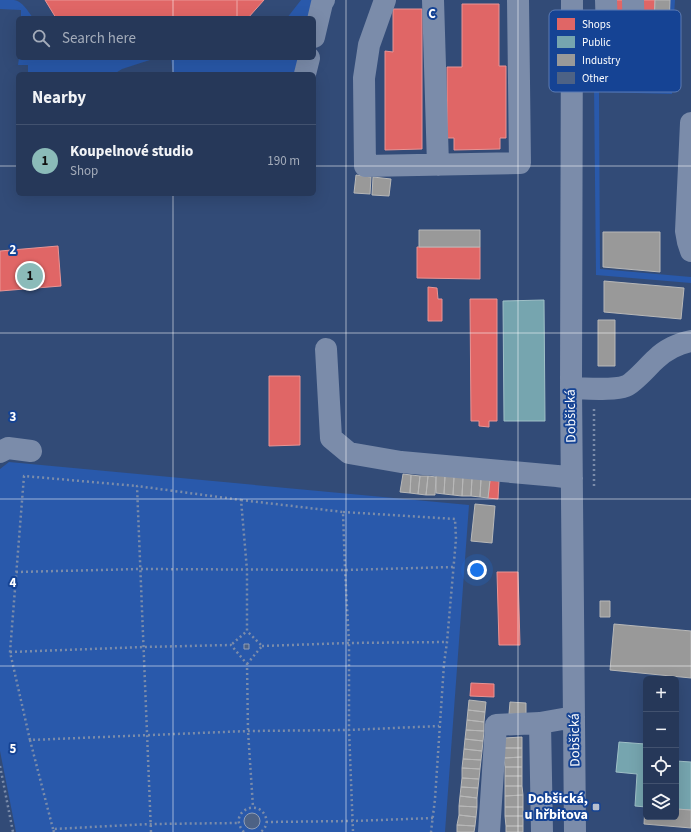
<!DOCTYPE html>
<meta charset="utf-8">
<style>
body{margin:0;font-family:"Source Sans 3",sans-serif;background:#2e3f5f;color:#f1f3f6}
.controls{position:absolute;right:12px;bottom:12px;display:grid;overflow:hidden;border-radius:6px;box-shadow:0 4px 16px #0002}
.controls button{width:36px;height:36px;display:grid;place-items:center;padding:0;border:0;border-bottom:1px solid #42526f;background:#263859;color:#f1f3f6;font:20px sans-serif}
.you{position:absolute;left:477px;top:570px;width:14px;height:14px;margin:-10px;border:3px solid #fff;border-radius:50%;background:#1a73e8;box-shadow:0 0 0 6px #1a73e833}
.badge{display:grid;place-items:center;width:26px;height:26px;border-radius:50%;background:#8bbbb9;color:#111;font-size:13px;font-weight:700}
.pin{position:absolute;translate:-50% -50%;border:2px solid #fff;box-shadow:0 1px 4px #0006}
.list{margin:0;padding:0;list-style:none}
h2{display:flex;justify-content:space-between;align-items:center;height:52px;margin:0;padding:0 16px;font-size:17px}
h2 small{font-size:13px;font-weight:400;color:#a4acba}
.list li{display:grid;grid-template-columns:26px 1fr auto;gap:12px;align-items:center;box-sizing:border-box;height:72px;padding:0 16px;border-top:1px solid #42526f}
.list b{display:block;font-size:15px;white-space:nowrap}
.list p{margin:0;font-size:13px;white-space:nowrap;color:#a4acba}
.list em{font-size:13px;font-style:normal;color:#a4acba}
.icon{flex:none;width:22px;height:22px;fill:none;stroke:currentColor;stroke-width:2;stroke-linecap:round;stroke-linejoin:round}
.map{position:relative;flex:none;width:691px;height:832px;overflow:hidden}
.search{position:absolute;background:#263859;box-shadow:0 4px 16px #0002;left:16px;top:16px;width:300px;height:44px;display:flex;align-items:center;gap:10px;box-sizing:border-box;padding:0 14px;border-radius:6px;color:#a4acba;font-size:15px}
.panel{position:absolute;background:#263859;box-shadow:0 4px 16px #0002;left:16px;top:72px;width:300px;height:124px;border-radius:6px}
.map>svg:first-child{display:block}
.green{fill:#2959ab}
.shops{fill:#e06666;stroke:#e99494}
.public{fill:#76a5af;stroke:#9fc0c7}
.industry{fill:#999;stroke:#b8b8b8}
.building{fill:#4d6285;stroke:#909eb7}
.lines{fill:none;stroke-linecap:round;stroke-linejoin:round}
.path{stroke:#7b8caa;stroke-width:2.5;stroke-dasharray:2 3;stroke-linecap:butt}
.minor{stroke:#7b8caa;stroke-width:22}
.grid{fill:none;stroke:#fff;stroke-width:1;stroke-opacity:0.55}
.poi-dot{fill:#b7c0cf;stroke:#154394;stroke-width:1.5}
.labels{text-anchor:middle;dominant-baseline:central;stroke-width:4;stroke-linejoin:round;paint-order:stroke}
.street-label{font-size:14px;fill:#fff;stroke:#154394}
.poi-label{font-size:14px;font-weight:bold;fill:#fff;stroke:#154394;text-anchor:end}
.key{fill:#154394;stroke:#5b7bb4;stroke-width:1}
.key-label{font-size:11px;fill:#fff}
.grid-label{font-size:13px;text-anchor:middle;font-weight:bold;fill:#fff;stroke:#154394;stroke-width:4;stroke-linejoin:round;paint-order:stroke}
</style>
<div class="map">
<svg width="691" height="832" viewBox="0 0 691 832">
<rect width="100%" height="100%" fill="#324b77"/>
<path class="green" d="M0,0C4,0 9,0 14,0C22,1 28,11 33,18H21V10L0,9Z
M301,0H318L312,18H287Z
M670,0H675L671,62H674L672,94L599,92L600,269L691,277V283L596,275L594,85L664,87L669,29Z
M19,58H156L122,69L114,74H28V65H18Z
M171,58H301L295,74H173Z
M9,462L469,505L445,832H16L0,751V469Z"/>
<path class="shops" d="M45,0H237V18H56Z
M237,0H264L248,18H237Z
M598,0H655L654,28H598Z
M462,4H499V66H506V138H500V149L454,150V138H447V67H462Z
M393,9H422V149L385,150V51L393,52Z
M58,246L61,286L0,291V251Z
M417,247H480V279L417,278Z
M428,287L437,288L438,299H442V321H428Z
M470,299H497V421H489V427L479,426V421H471Z
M269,376H300V445L269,446Z
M490,480L499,481L498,499L488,498Z
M497,572H518L520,645H499Z
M471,683L494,684V697L470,696Z"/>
<path class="public" d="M544,300L545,421H504L503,301Z
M619,742L645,744L646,807L635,806L637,774L616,772Z
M676,761L691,762V810L676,809Z"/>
<path class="industry" d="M655,0H670L669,29L654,28Z
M356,175L371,177L370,194L354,193Z
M373,177L391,179L389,196L372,195Z
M419,230H480V247H419Z
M603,232H660V272L603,267Z
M604,281L684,288L681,319L604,312Z
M598,320H615V366H598Z
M403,474L411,475L410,493L400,492Z
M411,475L420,476L418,494L410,493Z
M436,475L445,476L444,494L436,493Z
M420,476H428L426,495L418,494Z
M428,476L436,477L435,495H426Z
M445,476L454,477L453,495L444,494Z
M454,477H463L462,496L453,495Z
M463,477L472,478L471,496H462Z
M472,478L481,479L480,497L471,496Z
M481,479L490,480L488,498L480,497Z
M475,504L495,506L492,543L471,541Z
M600,601H610V617H600Z
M614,624L691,631V678L610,670Z
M469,700L486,702L485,712L468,710Z
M510,702L526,703V714H509Z
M468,710L485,712L484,722L467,720Z
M467,720L484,722V731L466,730Z
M466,730L484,731L483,741L465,739Z
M522,737V748H504V738Z
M465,739L483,741L482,751L464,749Z
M504,748H522V757L504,758Z
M464,749L482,751L481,760L463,759Z
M522,757V767H505L504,758Z
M463,759L481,760L480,769L462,768Z
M505,767H522V776H505Z
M462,768L480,769L479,779L462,778Z
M505,776H522V786H505Z
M462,778L479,779L478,788L461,787Z
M505,786H522L523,795L505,796Z
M461,787L478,788L477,798L460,796Z
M523,795V807H505V796Z
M460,796L477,798V807L459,806Z
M459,806L477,807L476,817L459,815Z
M505,807H523V816H505Z
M645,807H646V817H676V809L691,810V828L644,824Z
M459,815L476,817L475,826L457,825Z
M505,816H523V826H506Z
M457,825L475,826L474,832H457Z
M506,826H523V832H506Z"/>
<path class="building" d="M244,644H249V649H244Z
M244 821a8 8 0 1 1 16 0a8 8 0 1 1-16 0Z"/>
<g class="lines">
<path class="path" d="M594,409V488
M241,500L343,512L345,570L349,643V730L353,832
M343,512L455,519L456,539L447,642L444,664L435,799L431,832
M16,572L141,569L345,570L453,567
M262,646L349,643L447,642
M10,652L144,647L231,645L247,664L248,731L253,807
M247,664L262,646L247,631
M30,740L10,652L24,476L137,486
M0,766L13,832
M266,822L353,821L433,818
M53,829L30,740L248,731L349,730L439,726
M54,832L53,829L151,824L239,823
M151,832L137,486L241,500L247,570V631L231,645
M244,832C226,813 259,796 266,818C268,824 265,828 261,832"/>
<path class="minor" d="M385,0L369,45L364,78L365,166L520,163L518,0
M433,0L438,165
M572,0L571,388L575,832
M606,0L608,63
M314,37L322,3L324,0
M571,72C577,72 584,72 590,70C607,66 620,55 634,45L633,0
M305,74L309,58
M691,123L686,231L688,242L691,251
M326,349L331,438L349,453L401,462L557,476L572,478
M571,388C586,388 613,391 626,386C635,382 648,366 656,359C665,350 679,343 691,341
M0,452L8,448L31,451
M540,723L542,832
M489,832L496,725L540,723L574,717"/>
</g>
<path class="grid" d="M173,0V18M346,0V832M518,0V832M173,58V74M0,166H18M314,166H691M173,194V832M0,333H691M0,499H691M0,666H691"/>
<rect class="poi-dot" x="592" y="803" width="8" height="8" rx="2"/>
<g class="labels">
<g class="street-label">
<text transform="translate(571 416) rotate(-91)">Dobšická</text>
<text transform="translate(575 740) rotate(-91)">Dobšická</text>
</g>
<g class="poi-label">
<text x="588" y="799">Dobšická,<tspan x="588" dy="16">u hřbitova</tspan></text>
</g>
</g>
<rect x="549" y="10" width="132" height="82" rx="6" class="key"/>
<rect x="557" y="18" width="18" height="12" fill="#e06666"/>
<rect x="557" y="36" width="18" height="12" fill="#76a5af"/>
<rect x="557" y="54" width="18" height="12" fill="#999"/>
<rect x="557" y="72" width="18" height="12" fill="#4d6285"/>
<g class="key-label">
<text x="582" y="28">Shops</text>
<text x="582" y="46">Public</text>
<text x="582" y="64">Industry</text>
<text x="582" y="82">Other</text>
</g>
<g class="grid-label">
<text x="432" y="18">C</text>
<text x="13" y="254">2</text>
<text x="13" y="421">3</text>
<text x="13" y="587">4</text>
<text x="13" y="753">5</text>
</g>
</svg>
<div class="controls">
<button>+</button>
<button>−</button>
<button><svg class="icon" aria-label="locate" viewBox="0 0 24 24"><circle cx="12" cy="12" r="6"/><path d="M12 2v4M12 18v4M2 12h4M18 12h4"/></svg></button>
<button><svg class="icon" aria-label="layers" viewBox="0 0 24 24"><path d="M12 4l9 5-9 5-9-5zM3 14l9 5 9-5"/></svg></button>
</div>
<div class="you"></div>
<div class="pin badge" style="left:30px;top:276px">1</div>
<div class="search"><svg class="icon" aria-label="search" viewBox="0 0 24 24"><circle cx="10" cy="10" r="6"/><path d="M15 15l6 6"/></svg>Search here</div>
<section class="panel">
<h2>Nearby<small></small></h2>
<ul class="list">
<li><span class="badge">1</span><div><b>Koupelnové studio</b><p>Shop</p></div><em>190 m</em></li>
</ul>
</section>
</div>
